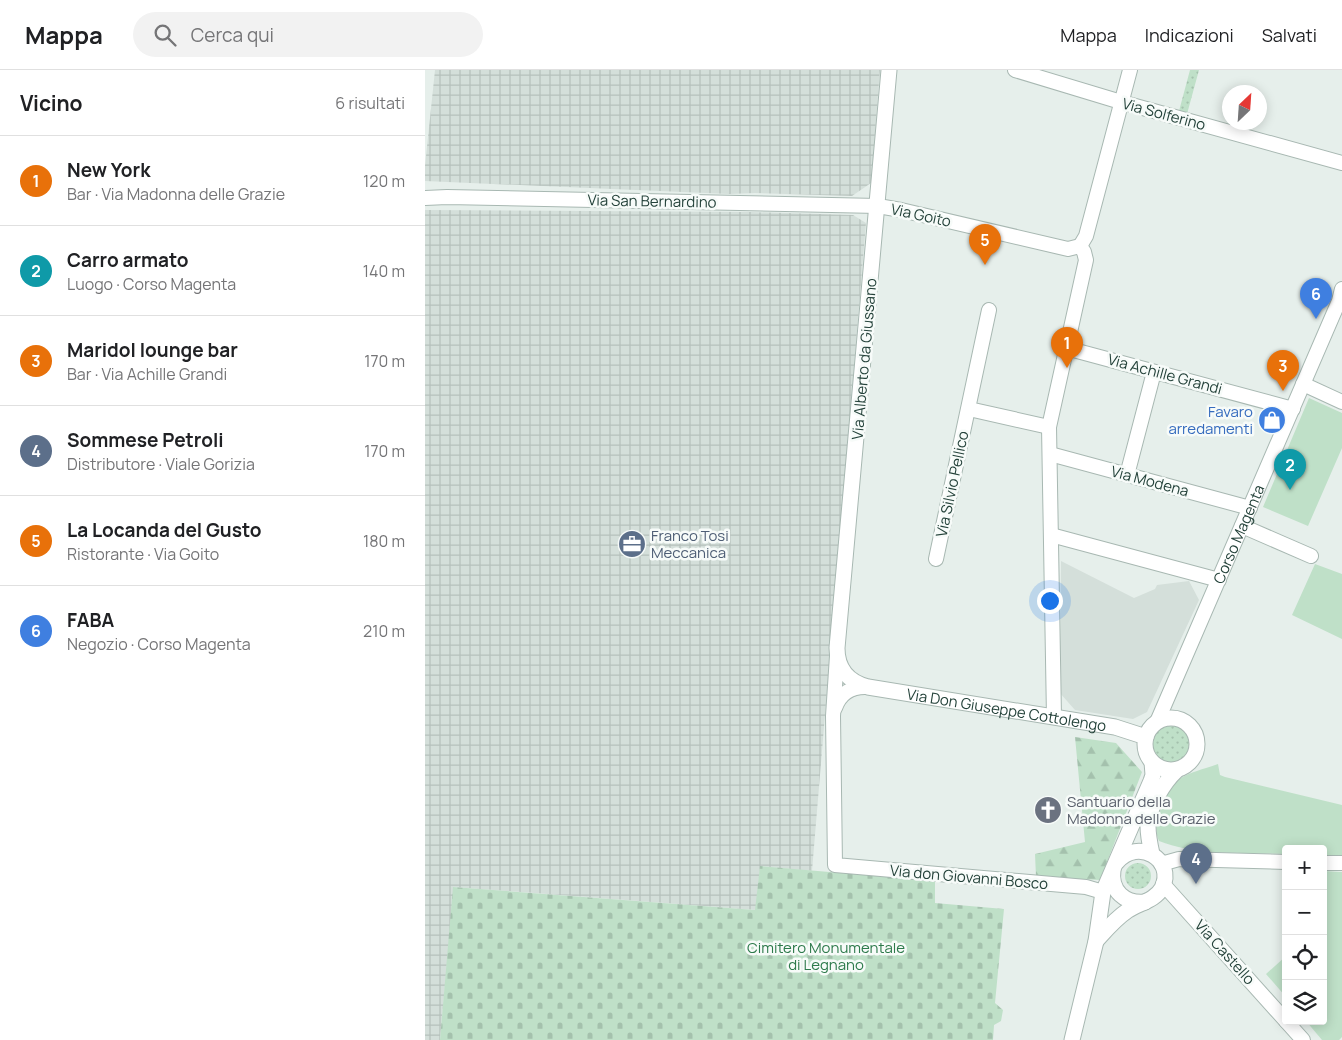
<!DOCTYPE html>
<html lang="it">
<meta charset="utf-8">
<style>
body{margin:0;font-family:Manrope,sans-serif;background:#f2f2f2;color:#202124}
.controls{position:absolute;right:15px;bottom:15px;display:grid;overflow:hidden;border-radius:5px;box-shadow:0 2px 12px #0003}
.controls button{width:45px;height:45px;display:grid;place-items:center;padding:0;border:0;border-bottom:1px solid #e0e0e0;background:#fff;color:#202124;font:25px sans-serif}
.compass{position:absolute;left:797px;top:15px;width:45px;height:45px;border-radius:50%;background:#fff;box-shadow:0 2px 12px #0003;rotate:25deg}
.you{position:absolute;left:624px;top:530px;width:18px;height:18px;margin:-12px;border:4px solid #fff;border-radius:50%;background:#1a73e8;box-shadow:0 0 0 8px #1a73e833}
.badge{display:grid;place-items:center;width:32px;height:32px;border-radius:50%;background:#7f4e3f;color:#fff;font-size:16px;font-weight:700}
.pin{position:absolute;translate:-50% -41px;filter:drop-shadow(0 1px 2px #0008)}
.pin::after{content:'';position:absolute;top:26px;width:18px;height:15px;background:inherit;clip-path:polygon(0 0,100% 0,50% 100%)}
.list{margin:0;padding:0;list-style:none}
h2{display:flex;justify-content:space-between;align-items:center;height:65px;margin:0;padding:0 20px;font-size:21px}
h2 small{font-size:16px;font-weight:400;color:#757577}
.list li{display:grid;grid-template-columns:32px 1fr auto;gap:15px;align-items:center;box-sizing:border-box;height:90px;padding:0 20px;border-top:1px solid #e0e0e0}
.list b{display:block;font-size:19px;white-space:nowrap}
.list p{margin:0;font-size:16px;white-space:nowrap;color:#757577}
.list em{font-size:16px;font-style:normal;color:#757577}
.icon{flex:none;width:28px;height:28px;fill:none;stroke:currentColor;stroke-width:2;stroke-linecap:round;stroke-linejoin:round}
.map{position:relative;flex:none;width:917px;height:970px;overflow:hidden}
header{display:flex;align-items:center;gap:30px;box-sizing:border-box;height:70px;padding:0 25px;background:#fff;border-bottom:1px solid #e0e0e0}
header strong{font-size:24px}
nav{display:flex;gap:28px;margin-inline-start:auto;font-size:18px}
.search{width:350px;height:45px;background:#f2f2f2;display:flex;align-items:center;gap:12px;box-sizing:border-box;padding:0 18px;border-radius:28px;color:#757577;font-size:19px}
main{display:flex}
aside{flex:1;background:#fff}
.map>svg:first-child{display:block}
.built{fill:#d4dfda}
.industrial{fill:url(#industrial-grid)}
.grass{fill:url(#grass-dots)}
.forest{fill:url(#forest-firs)}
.cemetery{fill:url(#cemetery-stones)}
.park{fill:#bfe0c8}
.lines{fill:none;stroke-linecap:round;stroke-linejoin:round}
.minor-casing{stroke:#a8b8b2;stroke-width:16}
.tertiary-casing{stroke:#a8b8b2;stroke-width:17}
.minor{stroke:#fff;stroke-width:14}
.tertiary{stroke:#fff;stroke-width:15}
.labels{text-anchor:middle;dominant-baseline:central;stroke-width:5;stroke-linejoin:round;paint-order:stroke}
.street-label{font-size:15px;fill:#24423a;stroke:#f7fbf9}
.shop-label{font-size:15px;fill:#366cbe;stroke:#f7fbf9;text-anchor:end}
.service-label{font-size:15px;fill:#4e5e75;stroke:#f7fbf9;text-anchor:start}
.worship-label{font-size:15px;fill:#5b616d;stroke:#f7fbf9;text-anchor:start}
.park-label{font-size:15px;fill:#2d7a4b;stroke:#f7fbf9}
</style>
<header>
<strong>Mappa</strong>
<div class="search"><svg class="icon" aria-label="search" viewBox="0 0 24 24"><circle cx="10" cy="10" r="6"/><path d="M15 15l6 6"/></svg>Cerca qui</div>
<nav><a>Mappa</a><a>Indicazioni</a><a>Salvati</a></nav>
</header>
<main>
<aside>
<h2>Vicino<small>6 risultati</small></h2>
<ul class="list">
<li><span class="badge" style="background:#e8710a">1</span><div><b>New York</b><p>Bar · Via Madonna delle Grazie</p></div><em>120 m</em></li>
<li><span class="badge" style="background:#0f9aa8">2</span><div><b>Carro armato</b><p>Luogo · Corso Magenta</p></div><em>140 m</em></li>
<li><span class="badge" style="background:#e8710a">3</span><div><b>Maridol lounge bar</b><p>Bar · Via Achille Grandi</p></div><em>170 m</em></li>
<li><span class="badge" style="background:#5c6f8a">4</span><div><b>Sommese Petroli</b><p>Distributore · Viale Gorizia</p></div><em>170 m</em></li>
<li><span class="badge" style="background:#e8710a">5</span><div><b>La Locanda del Gusto</b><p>Ristorante · Via Goito</p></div><em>180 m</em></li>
<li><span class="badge" style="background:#3f7fe0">6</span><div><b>FABA</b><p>Negozio · Corso Magenta</p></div><em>210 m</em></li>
</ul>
</aside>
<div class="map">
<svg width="917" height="970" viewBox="0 0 917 970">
<defs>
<pattern id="industrial-grid" width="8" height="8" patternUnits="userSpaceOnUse" patternTransform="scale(1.25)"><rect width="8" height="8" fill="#d4dfda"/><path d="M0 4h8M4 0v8" fill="none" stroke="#b6c1bc"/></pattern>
<pattern id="grass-dots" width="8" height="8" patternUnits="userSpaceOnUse" patternTransform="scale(1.25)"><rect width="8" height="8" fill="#bfe0c8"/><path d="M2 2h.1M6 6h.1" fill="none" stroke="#a4c1ad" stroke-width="1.8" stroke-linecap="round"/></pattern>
<pattern id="forest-firs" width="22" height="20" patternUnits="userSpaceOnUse" patternTransform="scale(1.25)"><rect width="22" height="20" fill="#bfe0c8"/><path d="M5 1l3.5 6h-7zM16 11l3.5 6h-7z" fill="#a4c1ad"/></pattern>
<pattern id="cemetery-stones" width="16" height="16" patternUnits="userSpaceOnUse" patternTransform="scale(1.25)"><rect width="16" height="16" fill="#bfe0c8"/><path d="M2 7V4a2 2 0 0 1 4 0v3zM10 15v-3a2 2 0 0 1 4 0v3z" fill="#a4c1ad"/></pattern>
</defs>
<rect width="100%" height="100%" fill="#e6efeb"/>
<path class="built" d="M636,491L709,528L730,519L732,515L764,511L774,530L722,642L708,649L650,640L635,623Z"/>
<path class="industrial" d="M10,0H455L446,113L427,126L330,123L304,124L0,111V96Z
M0,140L326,142L428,145L441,153L387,801L335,796L331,840L29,817L15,970H0Z"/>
<path class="grass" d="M765,0H774L762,44L754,41Z
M725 673a20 20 0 1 1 40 0a20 20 0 1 1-40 0Z
M700 806a13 13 0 1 1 26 0a13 13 0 1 1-26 0Z"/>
<path class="forest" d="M650,667L691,673L717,702L675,810L611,807L610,784L660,772Z"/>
<path class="cemetery" d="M335,796L510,811V833L579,839L570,933L578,940L576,951L569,955L568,970H15L28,817L330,840Z"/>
<path class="park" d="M884,328L917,343V378L883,456L838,437Z
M890,494L917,504V569L867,545Z
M793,694L795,705L800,707L917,735V787L898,786V779H861V784C821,782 771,786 734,771C729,759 732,755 735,742C743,705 762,705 793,694Z
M898,801L917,802V967L914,970H897L881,951H898Z
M861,886V927L841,904Z"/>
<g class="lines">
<g class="minor-casing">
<g id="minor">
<path d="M590,0L696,32L917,93"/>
<path d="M0,128L22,127L453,136L476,140L643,179L655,176"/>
<path d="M655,176L661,166L705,0"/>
<path d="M641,278L868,339"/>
<path d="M878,314L917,332"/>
<path d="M544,339L624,357"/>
<path d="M625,384L825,438"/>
<path d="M702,405L729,302"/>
<path d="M817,456L886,486"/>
<path d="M626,465L794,510"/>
<path d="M511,489L564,240"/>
<path d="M412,586L408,646L410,795L661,817L678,822"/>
<path d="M410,638C415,623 427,616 443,617"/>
<path d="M629,647L624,357L661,190L659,182L655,176"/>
<path id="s1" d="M732,652L914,231L917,219"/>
<path d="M898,793H917"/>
<path d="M736,794L754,789L861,792"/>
<path d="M738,814L861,951"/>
<path d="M861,951L878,970"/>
</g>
</g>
<g class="tertiary-casing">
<g id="tertiary">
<path id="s2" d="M464,0L412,578C412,598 423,612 443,617L690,657L721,667"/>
<circle cx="746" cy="674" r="26"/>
<path d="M727,784C725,775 723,766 723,756C724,737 738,713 752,700"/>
<path d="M688,800C685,821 700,834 720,832"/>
<path d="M671,871C681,860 690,849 702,841C713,833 730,831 737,818C751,790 713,767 692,792"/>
<path d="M647,970L671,871L678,822L726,711L728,705L727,692"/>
</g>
</g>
<use href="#minor" class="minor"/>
<use href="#tertiary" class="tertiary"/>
</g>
<defs>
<g id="shop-disc" transform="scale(1.4375)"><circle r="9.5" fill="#3f7fe0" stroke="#f7fbf9"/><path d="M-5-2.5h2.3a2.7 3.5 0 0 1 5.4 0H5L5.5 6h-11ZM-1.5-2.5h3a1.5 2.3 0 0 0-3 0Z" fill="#fff"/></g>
<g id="office-disc" transform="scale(1.4375)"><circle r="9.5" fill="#5c6f8a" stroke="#f7fbf9"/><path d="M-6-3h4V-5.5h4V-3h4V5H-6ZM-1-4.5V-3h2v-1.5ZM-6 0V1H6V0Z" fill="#fff"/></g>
<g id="church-disc" transform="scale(1.4375)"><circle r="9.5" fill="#6b7280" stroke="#f7fbf9"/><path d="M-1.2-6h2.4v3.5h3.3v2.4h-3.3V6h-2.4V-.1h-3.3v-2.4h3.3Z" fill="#fff"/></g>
</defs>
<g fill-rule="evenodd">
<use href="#shop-disc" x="847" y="350"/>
<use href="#office-disc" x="207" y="474"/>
<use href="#church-disc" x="623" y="740"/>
</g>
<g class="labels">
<g class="street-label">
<text transform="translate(739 44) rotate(15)">Via Solferino</text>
<text transform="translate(227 131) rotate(1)">Via San Bernardino</text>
<text transform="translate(496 145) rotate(12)">Via Goito</text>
<text transform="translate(439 289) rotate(-85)">Via Alberto da Giussano</text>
<text transform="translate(740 304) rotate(15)">Via Achille Grandi</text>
<text transform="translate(725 411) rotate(15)">Via Modena</text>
<text transform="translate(527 414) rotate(-78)">Via Silvio Pellico</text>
<text stroke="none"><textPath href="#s1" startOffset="205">Corso Magenta</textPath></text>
<text stroke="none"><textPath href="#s2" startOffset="775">Via Don Giuseppe Cottolengo</textPath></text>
<text transform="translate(544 807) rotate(5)">Via don Giovanni Bosco</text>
<text transform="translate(800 882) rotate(48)">Via Castello</text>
</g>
<g class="shop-label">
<text x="828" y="341">Favaro<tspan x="828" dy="17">arredamenti</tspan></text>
</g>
<g class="service-label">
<text x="226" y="465">Franco Tosi<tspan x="226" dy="17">Meccanica</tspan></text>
</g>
<g class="worship-label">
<text x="642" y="731">Santuario della<tspan x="642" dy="17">Madonna delle Grazie</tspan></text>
</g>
<g class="park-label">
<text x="401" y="877">Cimitero Monumentale<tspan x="401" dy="17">di Legnano</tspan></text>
</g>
</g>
</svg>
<div class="controls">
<button>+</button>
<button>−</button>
<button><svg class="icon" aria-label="locate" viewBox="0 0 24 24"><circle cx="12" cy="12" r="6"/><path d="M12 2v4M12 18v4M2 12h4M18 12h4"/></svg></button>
<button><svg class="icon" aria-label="layers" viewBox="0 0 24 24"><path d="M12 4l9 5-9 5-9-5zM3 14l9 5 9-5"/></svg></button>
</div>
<svg class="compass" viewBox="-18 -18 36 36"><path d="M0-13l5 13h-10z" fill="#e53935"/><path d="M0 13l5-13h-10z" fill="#757577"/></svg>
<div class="you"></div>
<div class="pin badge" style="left:642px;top:298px;background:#e8710a">1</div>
<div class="pin badge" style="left:865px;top:420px;background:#0f9aa8">2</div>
<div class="pin badge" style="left:858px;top:321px;background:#e8710a">3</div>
<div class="pin badge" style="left:771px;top:814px;background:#5c6f8a">4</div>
<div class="pin badge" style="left:560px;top:195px;background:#e8710a">5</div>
<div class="pin badge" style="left:891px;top:249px;background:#3f7fe0">6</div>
</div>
</main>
